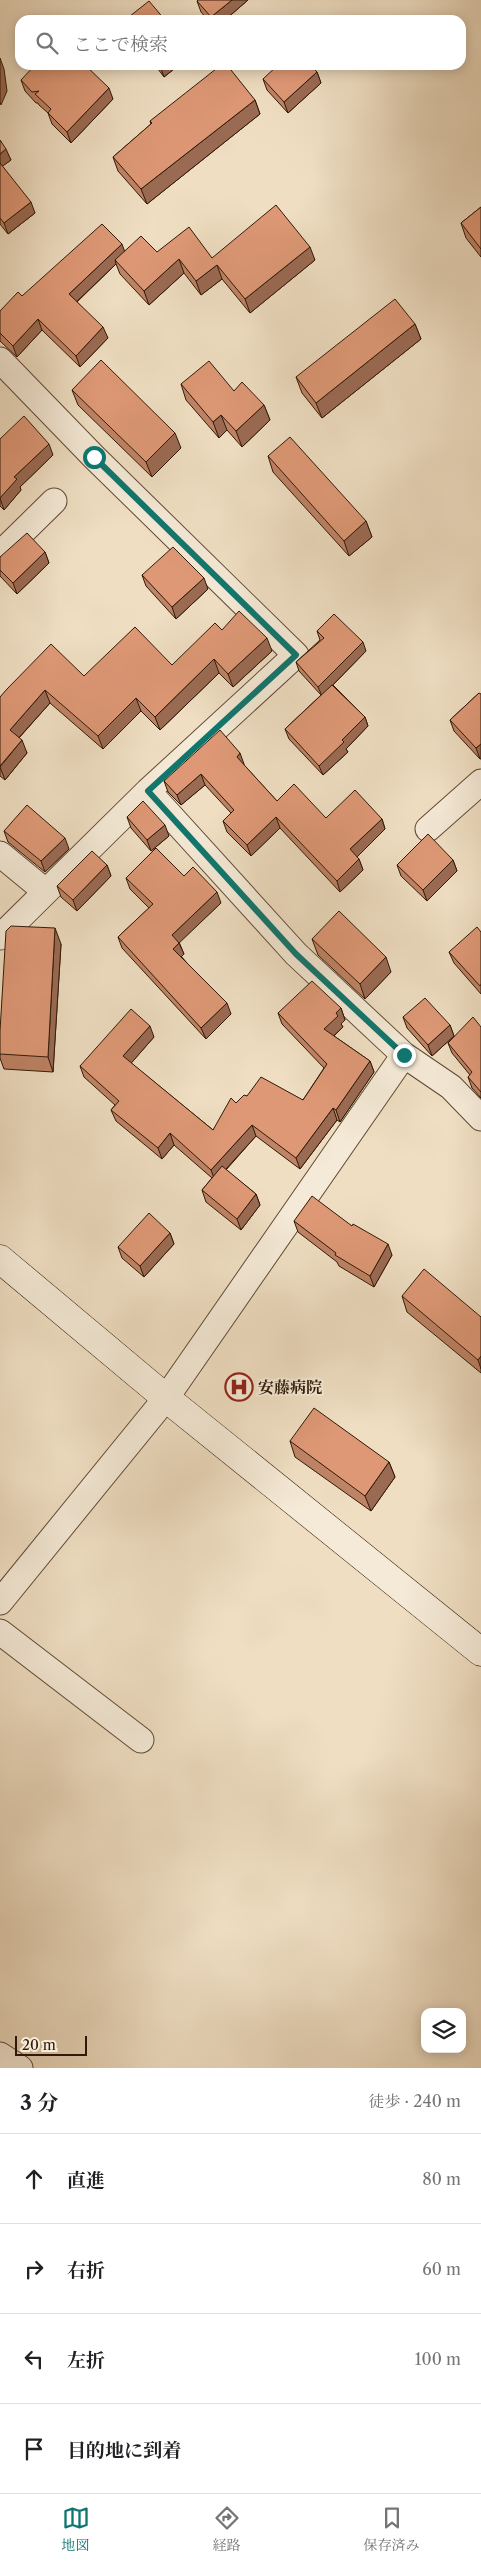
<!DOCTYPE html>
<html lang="ja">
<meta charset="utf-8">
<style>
body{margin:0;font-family:"Libre Caslon Text","Noto Serif JP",serif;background:#f6f6f6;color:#202124}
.controls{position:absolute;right:15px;bottom:15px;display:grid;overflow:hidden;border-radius:10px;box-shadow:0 2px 12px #0003}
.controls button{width:45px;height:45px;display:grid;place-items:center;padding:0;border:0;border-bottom:1px solid #e0e0e0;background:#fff;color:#202124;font:25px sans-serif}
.scale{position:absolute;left:15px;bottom:12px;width:72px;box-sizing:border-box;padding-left:5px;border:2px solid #301907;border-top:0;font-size:14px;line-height:18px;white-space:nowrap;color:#301907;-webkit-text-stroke:4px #f5ead7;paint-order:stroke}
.stop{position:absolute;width:15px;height:15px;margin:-11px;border:4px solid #0f766e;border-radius:50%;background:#fff}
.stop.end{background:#0f766e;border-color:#fff;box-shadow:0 1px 5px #0008}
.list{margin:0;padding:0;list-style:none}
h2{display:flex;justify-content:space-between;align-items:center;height:65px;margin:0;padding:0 20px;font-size:21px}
h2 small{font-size:16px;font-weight:400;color:#757577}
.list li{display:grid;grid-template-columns:32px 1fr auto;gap:15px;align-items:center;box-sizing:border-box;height:90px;padding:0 20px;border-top:1px solid #e0e0e0}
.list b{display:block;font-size:19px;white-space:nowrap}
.list em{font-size:16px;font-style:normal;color:#757577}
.icon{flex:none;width:28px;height:28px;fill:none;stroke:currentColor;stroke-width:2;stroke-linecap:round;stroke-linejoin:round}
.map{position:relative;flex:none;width:481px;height:2068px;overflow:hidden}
.search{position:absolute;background:#fff;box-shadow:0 2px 12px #0003;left:15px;right:15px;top:15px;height:55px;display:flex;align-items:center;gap:12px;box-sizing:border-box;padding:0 18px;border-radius:15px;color:#757577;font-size:19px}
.sheet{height:425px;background:#fff}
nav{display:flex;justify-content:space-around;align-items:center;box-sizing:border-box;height:70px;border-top:1px solid #e0e0e0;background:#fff;font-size:14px;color:#757577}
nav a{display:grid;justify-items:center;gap:2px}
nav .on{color:#0f766e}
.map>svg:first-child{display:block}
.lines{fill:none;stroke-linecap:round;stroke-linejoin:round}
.street-casing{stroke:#604a36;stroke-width:27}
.secondary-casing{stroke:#301907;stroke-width:29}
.street{stroke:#f5ead7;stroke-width:25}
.secondary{stroke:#f5ead7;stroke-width:28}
.wall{fill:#bf8365;stroke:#301907}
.shaded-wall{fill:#9b6a53;stroke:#301907}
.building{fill:#de9876;stroke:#301907}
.route{stroke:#0f766e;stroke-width:6}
.labels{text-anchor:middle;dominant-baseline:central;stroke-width:4;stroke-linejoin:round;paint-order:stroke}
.poi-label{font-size:16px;font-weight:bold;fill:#301907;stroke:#f5ead7;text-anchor:start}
</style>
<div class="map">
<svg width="481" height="2068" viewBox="0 0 481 2068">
<rect width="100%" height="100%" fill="#efdec2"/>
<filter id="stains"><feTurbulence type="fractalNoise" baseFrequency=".004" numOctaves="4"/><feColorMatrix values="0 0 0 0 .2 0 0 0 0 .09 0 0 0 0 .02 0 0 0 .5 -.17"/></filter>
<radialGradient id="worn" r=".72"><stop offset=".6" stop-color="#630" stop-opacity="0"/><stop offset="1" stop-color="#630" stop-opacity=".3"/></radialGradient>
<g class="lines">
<g class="street-casing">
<path id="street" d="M0,360L94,457L296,655L148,791L0,937
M0,554L54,501
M148,791L296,954L404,1055L451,1087L481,1118
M428,829L481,782
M0,854L45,891
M0,1602L166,1398L404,1055
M0,1632L141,1740
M0,2055L20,2068"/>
</g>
<g class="secondary-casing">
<path id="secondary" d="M0,1259L166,1398L481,1652"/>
</g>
<use href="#street" class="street"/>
<use href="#secondary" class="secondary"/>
</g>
<path class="wall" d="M248,0L225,20H208L201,12L197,1Z
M155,65H179L164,77Z
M317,72L321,83L288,113L267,90L263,79Z
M21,80L113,99L71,143L52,124L48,113L39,105L38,103H36L25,91Z
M255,100L260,114L147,204L118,171L113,157L151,124L150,121Z
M0,140L11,160L2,166L35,213L8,234L0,224Z
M481,207V257L466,238L461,223Z
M124,251L157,252L212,258L315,260L250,313L222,279L201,295L184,273L149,305L120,274L116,264L77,302L108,338L80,367L42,330L17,357L0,341V311L22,296Z
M415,324L421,339L322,418L302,393L296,377Z
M181,384L234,391L264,405L270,420L242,447L227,430L219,438L186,400Z
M72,390L181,448L152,477L78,405Z
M0,439L53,455L20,487L21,490L4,510L0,506Z
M268,456L366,521L372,537L349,556L273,472Z
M45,552L49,563L17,594L0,576V557Z
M142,575L208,589L176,619L146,586Z
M222,630L272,651L233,687L219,673L160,730L141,711L103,749L50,703L19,738L27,753L5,780L0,776V697L84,676L172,665Z
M317,631L366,651L333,685L365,717L368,726L346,749L348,752L323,775L289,739L285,729L321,695L299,671L296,662L320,640Z
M479,693L480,759L454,731L450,720Z
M244,764V765L277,801L326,818L382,819L385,829L357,857L359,859L363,870L340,892L280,828L251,856L227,832L223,821L231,813L205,785L181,805L168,792L164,781Z
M127,817L169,836L151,851L131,828Z
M4,831L69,849L45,872L8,842Z
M453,860L457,871L427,901L401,876L397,865Z
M107,865L111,876L77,911L61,897L57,886Z
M184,876L221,903L179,942L184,954L181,956L231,1014L206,1039L122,948L118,937L149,908L130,889L126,878Z
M481,932V994L454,963L449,952Z
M312,939L391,972L365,999L318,955Z
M61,944L53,1072L4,1069L0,1058V1031Z
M341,1008L345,1020L341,1024L343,1027L334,1036L370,1061L374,1072L340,1122L337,1120L300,1169L256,1136L226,1170L256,1194L260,1205L241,1230L206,1202L202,1190L212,1178L174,1145L162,1159L116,1121L111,1110L115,1105L84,1077L80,1066L154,1037L131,1063L213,1130L236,1103L247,1096L303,1100L324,1068L282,1024L278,1013Z
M403,1017L450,1025L454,1036L432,1056L407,1028Z
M481,1027V1098L472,1088L468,1077L470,1075L452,1053L448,1043Z
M294,1221L352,1226L392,1255L374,1287L339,1266L337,1262L298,1232Z
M170,1233L174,1244L144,1277L122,1258L118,1247Z
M402,1296L481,1317V1373L407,1312Z
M290,1441L389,1462L395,1477L371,1511L295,1457Z"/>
<path class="shaded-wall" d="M232,0H248L225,20H212L211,17Z
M0,58L4,69L7,91L1,105L0,102Z
M161,65H179L164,77L160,66Z
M317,72L321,83L288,113L284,102Z
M109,88L113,99L71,143L67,132Z
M255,100L260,114L147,204L141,189Z
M6,149L11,160L0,168V154Z
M31,202L35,213L8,234L4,223Z
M122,244L126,255L115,260L116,264L73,305L69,294Z
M310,247L315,260L250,313L245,299Z
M179,259L184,273L149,305L144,291Z
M217,265L222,279L201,295L196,281Z
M38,319L42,330L17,357L13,346Z
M415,324L421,339L322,418L316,403Z
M103,327L108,338L80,367L76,356Z
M264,405L270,420L242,447L236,431Z
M221,415L227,430L219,438L213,422Z
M175,433L181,448L152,477L146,462Z
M49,444L53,455L20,487L21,490L4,510L0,498L14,477Z
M366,521L372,537L349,556L344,541Z
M45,552L49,563L17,594L13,583Z
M204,578L208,589L176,619L172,607Z
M267,638L272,651L233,687L228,674Z
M363,642L366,651L322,696L318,687Z
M214,659L219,673L160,730L155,717Z
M45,690L50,703L14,743L10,730Z
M136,698L141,711L103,749L98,736Z
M365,717L368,726L346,749L348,752L323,775L319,766L342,740Z
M22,740L27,753L5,780L0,767Z
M481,744V759H480L476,748Z
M240,753L244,764L241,768L237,757Z
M201,774L205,785L181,805L177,795Z
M276,817L280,828L251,856L247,845Z
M382,819L385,829L354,860L350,849Z
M165,825L169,836L151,851L147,840Z
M65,838L69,849L45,872L41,861Z
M359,859L363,870L340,892L337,881Z
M453,860L457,871L427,901L423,890Z
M107,865L111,876L77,911L73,900Z
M217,892L221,903L176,946L172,935Z
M55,928L61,944L53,1072L48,1057Z
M179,943L184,954L178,960L173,949Z
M386,957L391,972L365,999L360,984Z
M227,1003L231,1014L206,1039L201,1028Z
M341,1008L345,1020L341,1024L343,1027L328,1041L324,1029L336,1013Z
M450,1025L454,1036L432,1056L428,1045Z
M150,1026L154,1037L127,1068L123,1056Z
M370,1061L374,1072L340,1122L336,1110Z
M333,1108L337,1120L300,1169L296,1158Z
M252,1125L256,1136L215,1181L211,1170Z
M170,1133L174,1145L162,1159L158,1148Z
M256,1194L260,1205L241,1230L237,1219Z
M170,1233L174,1244L144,1277L140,1266Z
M388,1244L392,1255L374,1287L370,1276Z
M481,1356V1369L478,1360Z
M389,1462L395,1477L371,1511L365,1496Z"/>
<path class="building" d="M198,0H232L211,17L197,1Z
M149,1L165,20H125Z
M35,65H85L109,88L67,132L48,113L51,109L35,94L39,91L32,92L21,80Z
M221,65H227L255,100L141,189L113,157L152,123L150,121Z
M278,65H311L317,72L284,102L263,79Z
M0,140L6,149L0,154Z
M0,163L31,202L4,223L0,218Z
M276,205L310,247L245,299L217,265L196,281L179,259L144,291L115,260L141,236L157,252L189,227L212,258Z
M481,207V249L461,223Z
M102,224L122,244L69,294L103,327L76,356L38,319L13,346L0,333V311L18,292L22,296Z
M395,299L415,324L316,403L296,377Z
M101,360L175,433L146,462L72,390Z
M209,361L234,391L242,382L264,405L236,431L221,415L213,422L181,384Z
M24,416L49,444L14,477L17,479L0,498V439Z
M290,437L366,521L344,541L268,456Z
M27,533L45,552L13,583L0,570V557Z
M173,547L204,578L172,607L142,575Z
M239,611L267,638L228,674L214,659L155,717L136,698L98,736L45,690L10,730L22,740L0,766V697L7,689L51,644L84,676L135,627L172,665L215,623L222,630Z
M334,614L363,642L318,687L296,662L324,638L317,631Z
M332,685L365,717L342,740L344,742L319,766L285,729Z
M479,693L481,694V744L476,748L450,720Z
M220,730L240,753L237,757L277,801L294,784L326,818L355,790L382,819L350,849L359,859L337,881L276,817L247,845L223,821L234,810L201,774L177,795L164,781Z
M143,801L165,825L147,840L127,817Z
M27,805L65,838L41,861L4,831Z
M428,834L453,860L423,890L397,865Z
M156,848L184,876L193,867L217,892L172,935L179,943L173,949L227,1003L201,1028L118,937L153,904L126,878Z
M92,851L107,865L73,900L57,886Z
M339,911L386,957L360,984L312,939Z
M11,926L55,928L48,1057L0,1054V1031L6,931Z
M477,927L481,932V984L480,986L449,952Z
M312,981L341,1008L336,1013L338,1016L324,1029L370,1061L336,1110L333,1108L296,1158L252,1125L211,1170L170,1133L158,1148L111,1110L119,1101L80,1066L131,1009L150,1026L123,1056L213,1130L231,1098L236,1103L244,1095L247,1096L261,1077L303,1100L327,1064L278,1013Z
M425,998L450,1025L428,1045L403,1017Z
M473,1017L481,1027V1092L468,1077L472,1072L448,1043Z
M222,1166L256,1194L237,1219L202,1190Z
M312,1196L352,1226L353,1224L388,1244L370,1276L335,1255L336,1253L294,1221Z
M149,1213L170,1233L140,1266L118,1247Z
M424,1269L481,1317V1356L478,1360L402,1296Z
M314,1408L389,1462L365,1496L290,1441Z"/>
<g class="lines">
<path class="route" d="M94,457L296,655L148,791L296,954L404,1055"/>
</g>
<defs>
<g id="hospital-ring" transform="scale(1.4375)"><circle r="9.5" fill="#f5ead7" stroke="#8f2418" stroke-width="1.5"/><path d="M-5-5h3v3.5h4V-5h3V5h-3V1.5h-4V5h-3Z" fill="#8f2418"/></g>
</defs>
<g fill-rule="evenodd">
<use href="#hospital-ring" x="239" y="1387"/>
</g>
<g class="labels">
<g class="poi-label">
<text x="258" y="1387">安藤病院</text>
</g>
</g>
<rect width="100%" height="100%" filter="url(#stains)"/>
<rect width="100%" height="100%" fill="url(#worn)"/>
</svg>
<div class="controls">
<button><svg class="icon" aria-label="layers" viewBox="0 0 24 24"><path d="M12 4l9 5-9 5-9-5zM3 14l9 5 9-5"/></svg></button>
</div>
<div class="scale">20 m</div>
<div class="stop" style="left:94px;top:457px"></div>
<div class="stop end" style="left:404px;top:1055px"></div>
<div class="search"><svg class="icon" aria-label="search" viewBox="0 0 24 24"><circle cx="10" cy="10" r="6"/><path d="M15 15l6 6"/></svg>ここで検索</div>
</div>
<section class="sheet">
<h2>3 分<small>徒歩 · 240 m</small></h2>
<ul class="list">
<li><svg class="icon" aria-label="ahead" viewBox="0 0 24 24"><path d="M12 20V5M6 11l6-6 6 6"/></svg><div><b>直進</b></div><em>80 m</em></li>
<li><svg class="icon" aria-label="right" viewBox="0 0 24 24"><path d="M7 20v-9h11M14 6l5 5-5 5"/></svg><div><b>右折</b></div><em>60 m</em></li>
<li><svg class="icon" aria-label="left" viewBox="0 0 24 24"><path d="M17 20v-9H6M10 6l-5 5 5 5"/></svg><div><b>左折</b></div><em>100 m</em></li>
<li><svg class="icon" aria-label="arrive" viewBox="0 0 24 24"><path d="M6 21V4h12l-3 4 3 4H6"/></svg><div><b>目的地に到着</b></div></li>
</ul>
</section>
<nav>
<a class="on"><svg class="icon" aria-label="map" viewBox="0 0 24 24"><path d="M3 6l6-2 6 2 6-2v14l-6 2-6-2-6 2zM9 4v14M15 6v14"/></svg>地図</a>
<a><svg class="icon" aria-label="directions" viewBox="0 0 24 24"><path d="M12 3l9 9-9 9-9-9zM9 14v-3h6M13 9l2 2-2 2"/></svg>経路</a>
<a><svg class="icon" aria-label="saved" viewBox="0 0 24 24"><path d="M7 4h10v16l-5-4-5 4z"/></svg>保存済み</a>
</nav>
